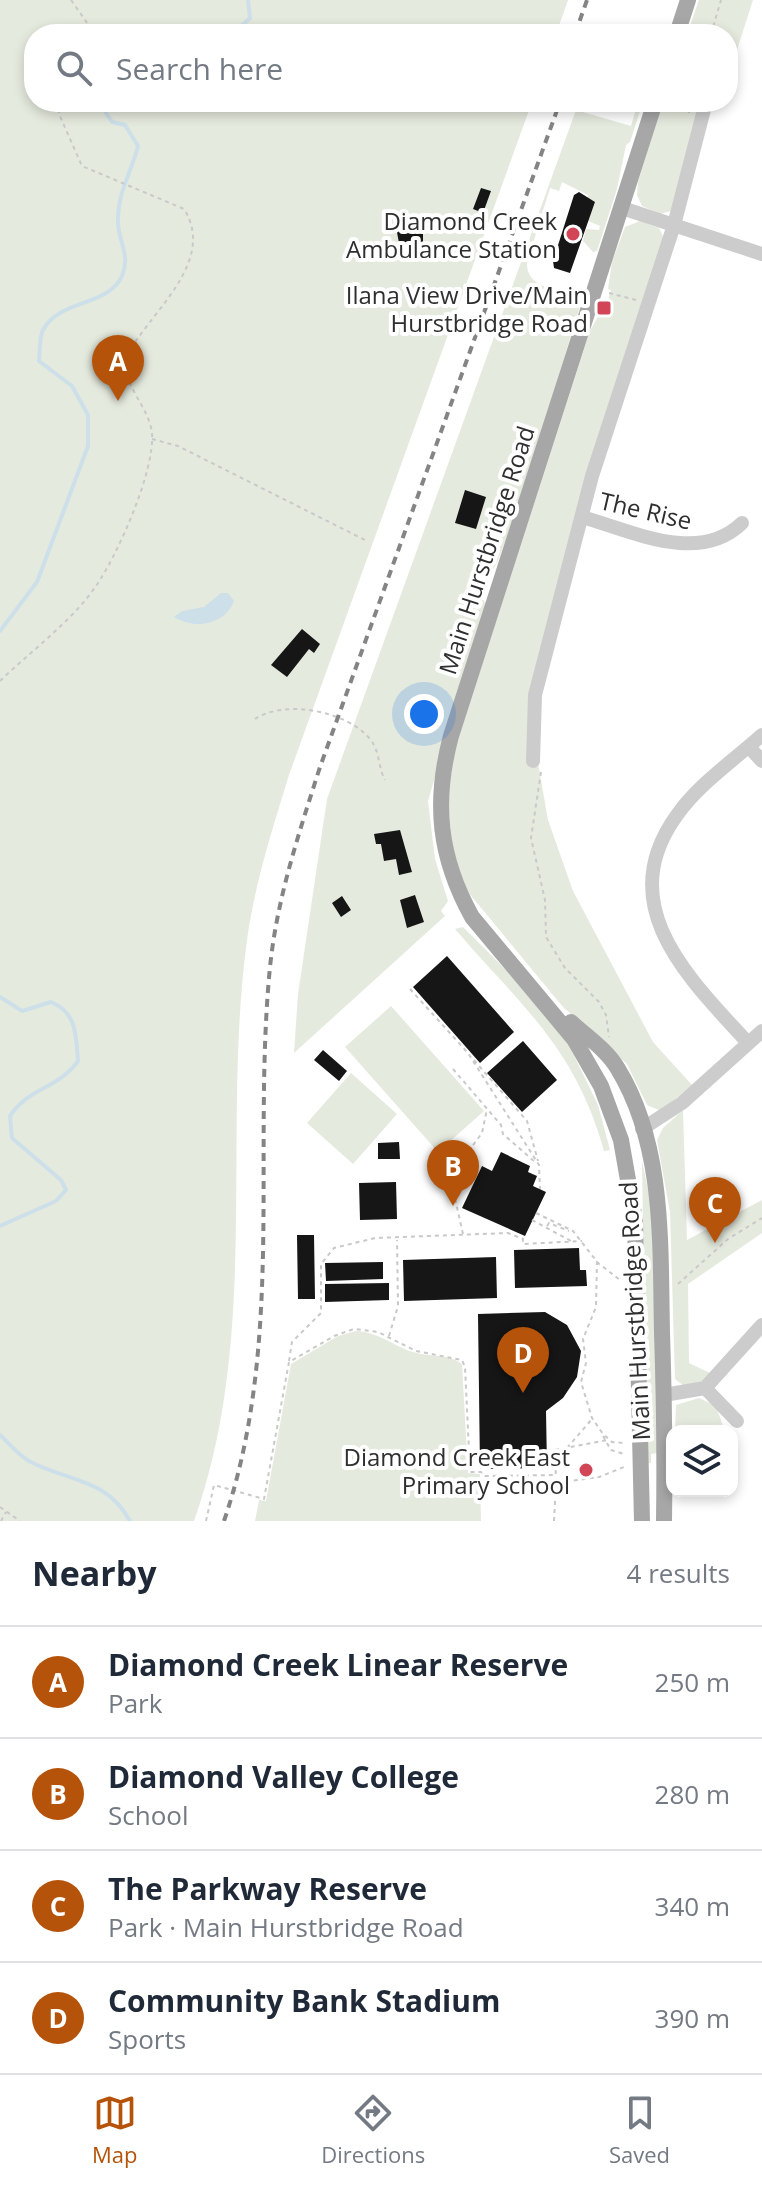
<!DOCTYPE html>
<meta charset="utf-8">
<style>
body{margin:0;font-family:"Open Sans",sans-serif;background:#f2f2f3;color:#1f2937}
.controls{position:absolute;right:24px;bottom:24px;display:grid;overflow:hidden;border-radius:16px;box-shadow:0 4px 12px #0003}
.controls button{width:72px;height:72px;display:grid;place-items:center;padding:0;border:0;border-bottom:2px solid #e0e1e3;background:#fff;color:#1f2937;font:40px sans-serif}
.you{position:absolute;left:424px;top:714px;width:28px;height:28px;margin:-20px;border:6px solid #fff;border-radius:50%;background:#1a73e8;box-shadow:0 0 0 12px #1a73e833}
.badge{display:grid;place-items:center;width:52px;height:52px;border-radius:50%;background:#b45309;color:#fff;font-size:26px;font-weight:700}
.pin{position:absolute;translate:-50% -66px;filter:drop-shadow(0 2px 4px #0008)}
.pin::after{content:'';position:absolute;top:42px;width:28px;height:24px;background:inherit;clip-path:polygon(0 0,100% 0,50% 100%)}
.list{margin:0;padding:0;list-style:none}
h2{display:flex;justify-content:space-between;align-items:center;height:104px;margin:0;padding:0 32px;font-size:34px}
h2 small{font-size:26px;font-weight:400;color:#747a83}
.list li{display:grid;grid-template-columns:52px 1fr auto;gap:24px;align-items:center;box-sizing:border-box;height:112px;padding:0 32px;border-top:2px solid #e0e1e3}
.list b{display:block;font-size:30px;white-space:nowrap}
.list p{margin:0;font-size:26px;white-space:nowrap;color:#747a83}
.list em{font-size:26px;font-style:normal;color:#747a83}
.icon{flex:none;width:44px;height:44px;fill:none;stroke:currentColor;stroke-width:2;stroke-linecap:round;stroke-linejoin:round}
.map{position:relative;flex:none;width:762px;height:1521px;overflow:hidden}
.search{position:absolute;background:#fff;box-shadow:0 4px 12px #0003;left:24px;right:24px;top:24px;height:88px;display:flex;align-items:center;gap:20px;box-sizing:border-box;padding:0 28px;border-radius:32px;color:#747a83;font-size:30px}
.sheet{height:552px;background:#fff}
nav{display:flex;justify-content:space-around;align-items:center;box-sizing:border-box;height:112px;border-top:2px solid #e0e1e3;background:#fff;font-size:22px;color:#747a83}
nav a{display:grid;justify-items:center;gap:4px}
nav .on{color:#b45309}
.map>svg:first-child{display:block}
.green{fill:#e5eade}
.water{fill:#cddfe8}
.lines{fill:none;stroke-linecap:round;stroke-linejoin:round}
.stream{stroke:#cddfe8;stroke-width:4}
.building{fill:#161616}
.path{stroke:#c9c9c9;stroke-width:2;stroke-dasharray:4 4;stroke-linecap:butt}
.minor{stroke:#ccc;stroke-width:14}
.major{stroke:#a7a7a7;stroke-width:16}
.rail{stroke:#848484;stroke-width:4;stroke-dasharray:8 6;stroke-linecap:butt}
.poi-dot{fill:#d14557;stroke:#fff;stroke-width:3}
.labels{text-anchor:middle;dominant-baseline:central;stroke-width:8;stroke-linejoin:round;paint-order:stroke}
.poi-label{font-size:24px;fill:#2f2f2f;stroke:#fff;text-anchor:end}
.street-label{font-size:24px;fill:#2f2f2f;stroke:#fff}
</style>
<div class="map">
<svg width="762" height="1521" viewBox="0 0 762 1521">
<rect width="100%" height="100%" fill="#fff"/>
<path class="green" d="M0,0H568L556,34H34V102H532L289,775C272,830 255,883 247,940C221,1132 261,1334 194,1521H0Z
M699,0H753L728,78V34H687Z
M638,102H643L630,142L626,145L617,189L597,251L593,252L583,241L586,229L599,230L600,226L588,221L595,203L587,200L588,195L562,182L559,191L550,188L527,263C526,291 564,289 582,300L517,510L497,563L492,571L470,584L463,594L469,597L478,591L486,604L428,801L435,859L448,901L441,911L445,916L294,1053L298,994L327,799L576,110L631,126Z
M663,102H703L671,211L660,214L642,206L637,195L638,182Z
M640,221L659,228L664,238L545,638L538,763L548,820L573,891L653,1042L692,1085L661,1111L647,1105L627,1064L563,1007L468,892L454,855L446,807L455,749L590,331L602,309L605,310L611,290L608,289L612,262L625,227Z
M463,927L521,985L565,1037L598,1105L610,1150L604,1151C575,1046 519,1004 455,929Z
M391,1006L484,1111L438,1152L345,1047Z
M351,1073L397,1114L353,1164L307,1123Z
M683,1110L687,1240L762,1200V1233L688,1284L689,1363L712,1374L700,1383L684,1386L675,1379L670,1212L657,1140L663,1128Z
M642,1161L652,1208L658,1453L651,1454V1463H647Z
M356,1331C380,1332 395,1348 417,1353C432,1357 449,1354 462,1364L468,1473L480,1474L481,1521H255L259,1500L266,1501L291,1364L338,1336Z
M699,1398L716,1406L723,1426H691V1431H675L676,1405Z"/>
<path class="water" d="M221,593H228L234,601C225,625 195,630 174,617L182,611L204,607Z"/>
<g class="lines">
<path class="stream" d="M233,34L250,18L248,0
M0,631L37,582L88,446V415L72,386L39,361C40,353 39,338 43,330C59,299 108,307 122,276C131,255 118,241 118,222C117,193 131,174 138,146L125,125L112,122L106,113V102
M0,997L22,1011L51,1002C77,1013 76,1035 78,1061C58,1089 29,1087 10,1116L12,1138L61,1180L66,1190L56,1201L0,1226
M0,1435C9,1443 18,1455 29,1461C65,1481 106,1477 130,1521"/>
</g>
<path class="building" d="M625,24L646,30L645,34H620Z
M481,188L491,191L483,213L473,209Z
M579,192L595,202L570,273L554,268L553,261L574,195Z
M405,216H423V242L399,243L396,227H405Z
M431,242L446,247L442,258L427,253Z
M465,490L486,497L476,529L455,523Z
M302,629L320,644L314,653L309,649L287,677L271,665Z
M400,830L412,872L399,875L396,859L384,861L381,844H376L374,834Z
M415,895L424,922L407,928L400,900Z
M342,896L351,910L341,917L332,903Z
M447,956L514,1032L480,1063L413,987Z
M523,1041L557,1080L522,1112L487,1073Z
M323,1050L347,1071L339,1081L314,1060Z
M399,1142L400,1159H378V1143Z
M501,1152L530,1166L528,1172L537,1176L533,1186L546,1192L525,1236L462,1208L482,1166L492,1171Z
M396,1182L397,1219L360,1220L359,1183Z
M297,1235H314L315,1299H298Z
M579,1248L580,1270H586L587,1286L515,1288L514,1250Z
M496,1257L497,1298L404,1301L403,1260Z
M383,1262V1279L326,1281L325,1263Z
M389,1283V1300L325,1302V1284Z
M545,1312L567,1325L581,1351L577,1377L563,1398L546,1411L547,1468L480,1469L478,1314Z"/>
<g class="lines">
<path class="path" d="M71,0L95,34
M711,34L721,0
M689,113V102
M609,293L636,300
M152,439L178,446L367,541
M0,681C30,652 73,620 96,586C118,554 155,471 152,433C149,407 122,384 125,359C147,314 218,263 184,209L82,166L59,114L60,102
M255,719C285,699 347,711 370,739C380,751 378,767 385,780
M541,772L531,838L545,900L546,937L565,968L599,1002L606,1015L609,1037
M410,989L468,1053L539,1165L540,1189
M474,1060L527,1121L538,1161
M453,1069L501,1125L503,1134L535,1162
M536,1213L573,1231L598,1263L620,1280
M532,1220L571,1241
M547,1226L549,1223L569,1231
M463,1234L452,1185L457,1167L482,1133L487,1109
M597,1261L596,1307L583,1339L586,1363L581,1382L592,1418L603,1434L612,1442L624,1443
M678,1284L728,1239L762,1218
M389,1336L398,1306L397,1240
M289,1361L292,1342L321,1313V1264L334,1248L375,1238L508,1233L523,1239V1244L582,1241
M603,1436L611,1450L624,1454
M567,1448L592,1419
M556,1482L555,1450L608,1440
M0,1507L20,1521
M1,1521L6,1512
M206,1521L214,1485L264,1499L289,1362L334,1336L354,1329L378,1332L416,1351L462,1360L465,1367L470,1472H481L485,1476L556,1475
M554,1521L556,1483L599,1477L624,1467"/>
<path class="minor" d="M622,208L762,254
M582,517C632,531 699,565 742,523
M749,747L762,761
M533,761L535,695L592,476L674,225L706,102
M748,1043C690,979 611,906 677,815C699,784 734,760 762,735
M642,1129L682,1103L762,1031
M705,1388L737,1421
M664,1395L705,1388L762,1325"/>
<path class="major" d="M677,34L688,0
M571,1022C587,1037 607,1050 618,1069C665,1146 660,1245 662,1332C664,1395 665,1458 664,1521
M642,1521L635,1220L621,1140L601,1086L574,1039L472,917C439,857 433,803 451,736L655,102"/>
<path class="rail" d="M575,34L587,0
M224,1521C285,1342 252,1151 270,967C277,898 299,833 320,767L560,102"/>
</g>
<g class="poi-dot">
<circle cx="573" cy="234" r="8"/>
<rect x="596" y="300" width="16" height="16" rx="4"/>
<circle cx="586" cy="1470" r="8"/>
</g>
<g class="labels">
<g class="poi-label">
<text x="557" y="220">Diamond Creek<tspan x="557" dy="28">Ambulance Station</tspan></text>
<text x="588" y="294">Ilana View Drive/Main<tspan x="588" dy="28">Hurstbridge Road</tspan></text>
<text x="570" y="1456">Diamond Creek East<tspan x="570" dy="28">Primary School</tspan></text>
</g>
<g class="street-label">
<text transform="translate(646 510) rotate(13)">The Rise</text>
<text transform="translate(486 550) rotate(-72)">Main Hurstbridge Road</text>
<text transform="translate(634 1311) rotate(-93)">Main Hurstbridge Road</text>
</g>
</g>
</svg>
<div class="controls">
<button><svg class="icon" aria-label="layers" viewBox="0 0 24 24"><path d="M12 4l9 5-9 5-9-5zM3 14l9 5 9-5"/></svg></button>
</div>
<div class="you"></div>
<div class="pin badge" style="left:118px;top:401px">A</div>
<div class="pin badge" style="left:453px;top:1206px">B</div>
<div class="pin badge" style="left:715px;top:1243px">C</div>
<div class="pin badge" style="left:523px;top:1393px">D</div>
<div class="search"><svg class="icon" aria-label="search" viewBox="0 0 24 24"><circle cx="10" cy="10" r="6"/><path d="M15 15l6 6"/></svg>Search here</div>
</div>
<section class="sheet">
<h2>Nearby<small>4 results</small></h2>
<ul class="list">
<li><span class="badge">A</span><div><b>Diamond Creek Linear Reserve</b><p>Park</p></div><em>250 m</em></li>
<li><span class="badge">B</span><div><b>Diamond Valley College</b><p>School</p></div><em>280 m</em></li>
<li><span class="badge">C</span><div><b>The Parkway Reserve</b><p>Park · Main Hurstbridge Road</p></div><em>340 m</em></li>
<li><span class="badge">D</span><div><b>Community Bank Stadium</b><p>Sports</p></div><em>390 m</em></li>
</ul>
</section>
<nav>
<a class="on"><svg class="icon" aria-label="map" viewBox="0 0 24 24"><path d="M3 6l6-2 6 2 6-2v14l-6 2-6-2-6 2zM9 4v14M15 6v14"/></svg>Map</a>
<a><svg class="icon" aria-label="directions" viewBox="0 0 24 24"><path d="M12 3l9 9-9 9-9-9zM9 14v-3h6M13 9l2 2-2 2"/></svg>Directions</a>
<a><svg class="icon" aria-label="saved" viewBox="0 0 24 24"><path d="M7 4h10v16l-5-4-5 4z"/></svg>Saved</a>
</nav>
